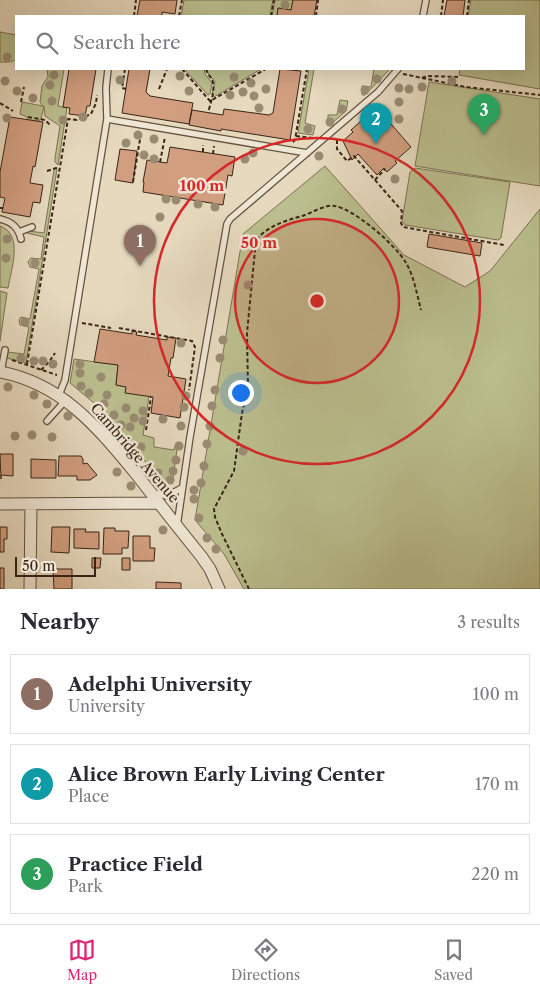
<!DOCTYPE html>
<style>
body{margin:0;font-family:"Libre Caslon Text",serif;background:#f7f7f7;color:#2b2b33}
.scale{position:absolute;left:15px;bottom:12px;width:81px;box-sizing:border-box;padding-left:5px;border:2px solid #392515;border-top:0;font-size:14px;line-height:18px;white-space:nowrap;color:#392515;-webkit-text-stroke:4px #efe6d5;paint-order:stroke}
.you{position:absolute;left:240px;top:392px;width:18px;height:18px;margin:-12px;border:4px solid #fff;border-radius:50%;background:#1a73e8;box-shadow:0 0 0 8px #1a73e833}
.badge{display:grid;place-items:center;width:32px;height:32px;border-radius:50%;background:#db2777;color:#fff;font-size:16px;font-weight:700}
.pin{position:absolute;translate:-50% -41px;filter:drop-shadow(0 1px 2px #0008)}
.pin::after{content:'';position:absolute;top:26px;width:18px;height:15px;background:inherit;clip-path:polygon(0 0,100% 0,50% 100%)}
.list{margin:0;padding:0;list-style:none}
h2{display:flex;justify-content:space-between;align-items:center;height:65px;margin:0;padding:0 20px;font-size:21px}
h2 small{font-size:16px;font-weight:400;color:#7c7c81}
.list li{display:grid;grid-template-columns:32px 1fr auto;gap:15px;align-items:center;box-sizing:border-box;height:80px;margin:0 10px 10px;padding:0 10px;border:1px solid #e1e1e2;border-radius:0px}
.list b{display:block;font-size:19px;white-space:nowrap}
.list p{margin:0;font-size:16px;white-space:nowrap;color:#7c7c81}
.list em{font-size:16px;font-style:normal;color:#7c7c81}
.icon{flex:none;width:28px;height:28px;fill:none;stroke:currentColor;stroke-width:2;stroke-linecap:round;stroke-linejoin:round}
.map{position:relative;flex:none;width:540px;height:589px;overflow:hidden}
.search{position:absolute;background:#fff;box-shadow:0 5px 20px #0002;left:15px;right:15px;top:15px;height:55px;display:flex;align-items:center;gap:12px;box-sizing:border-box;padding:0 18px;border-radius:0px;color:#7c7c81;font-size:19px}
.sheet{height:335px;background:#fff}
nav{display:flex;justify-content:space-around;align-items:center;box-sizing:border-box;height:70px;border-top:1px solid #e1e1e2;background:#fff;font-size:14px;color:#7c7c81}
nav a{display:grid;justify-items:center;gap:2px}
nav .on{color:#db2777}
.map>svg:first-child{display:block}
.green{fill:#bbbe8e;stroke:#7a7252}
.building{fill:#d19e7f;stroke:#392515}
.lines{fill:none;stroke-linecap:round;stroke-linejoin:round}
.lane-casing{stroke:#64523f;stroke-width:8}
.street-casing{stroke:#64523f;stroke-width:13}
.path{stroke:#392515;stroke-width:2;stroke-dasharray:4 2.5;stroke-linecap:butt}
.lane{stroke:#efe6d5;stroke-width:5.5}
.street{stroke:#efe6d5;stroke-width:11}
.tree{fill:#998b72}
.ring{fill:none;stroke:#d62828;stroke-width:2.5}
.labels{text-anchor:middle;dominant-baseline:central;stroke-width:5;stroke-linejoin:round;paint-order:stroke}
.street-label{font-size:14px;fill:#392515;stroke:#efe6d5}
.centre{fill:#d62828;stroke:#efe6d5;stroke-width:2.5}
.ring-label{font-size:15px;text-anchor:middle;font-weight:bold;fill:#d62828;stroke:#efe6d5;stroke-width:5;stroke-linejoin:round;paint-order:stroke}
</style>
<div class="map">
<svg width="540" height="589" viewBox="0 0 540 589">
<rect width="100%" height="100%" fill="#e6d9be"/>
<filter id="stains"><feTurbulence type="fractalNoise" baseFrequency=".004" numOctaves="4"/><feColorMatrix values="0 0 0 0 .2 0 0 0 0 .09 0 0 0 0 .02 0 0 0 .5 -.17"/></filter>
<radialGradient id="worn" r=".72"><stop offset=".6" stop-color="#630" stop-opacity="0"/><stop offset="1" stop-color="#630" stop-opacity=".3"/></radialGradient>
<path class="green" d="M184,0H273L270,16H181Z
M275,0H293L291,10L278,8L277,16H272Z
M471,0H540V89L459,75L460,69H524V16H468Z
M0,32L16,35V59C11,63 6,62 0,62Z
M47,69H64L58,106L67,108L58,165L55,162V158L60,126L45,116L44,106L41,119L38,121L28,120L27,117L20,114L22,102L43,106L40,102L42,86L48,77Z
M184,69H204L205,74L212,83L210,94L208,95Z
M207,69H261L214,97L212,94L215,82L208,73Z
M309,69H314L305,123L315,126L313,135L298,133Z
M374,69H390L365,95H362V86L371,87Z
M429,82L540,99V186L415,166Z
M340,100L348,101L346,111L331,124H328V115H337Z
M325,166L404,255L465,287L490,271L540,209V589H244L224,554L195,520L243,234Z
M56,168L57,169L26,363L7,358L8,352L24,354L29,327L20,325L19,320L21,317L30,319L39,269L30,267L28,262L31,258L41,259L44,237L27,233L29,231L44,233L54,170Z
M415,168L510,182L501,238L498,240L405,225L402,221L410,172Z
M0,226C24,235 11,269 8,288L0,287Z
M0,291L7,293L0,341Z
M74,359L118,365L116,385L126,387L149,396L143,435L154,438V447L174,450L176,443L178,442L173,478L170,483L165,485L100,408L70,383Z"/>
<path class="building" d="M140,0H177L175,14L162,12V16H137Z
M293,0H317L314,16H277L278,8L291,10Z
M447,0H465L463,16H444Z
M69,69H96L90,106H87L85,116L69,114L70,108L63,107Z
M129,69H150L146,92L150,96L193,103L189,124L122,113Z
M280,69L301,71L290,140L221,129V131L189,125L192,110L223,115L224,109L269,115L273,113Z
M379,110L411,147L395,161L397,163L387,172L384,168L377,175L358,154L352,160L343,141L353,132L351,130L361,121L363,123Z
M10,117L43,122L35,167L33,166L30,183L43,185L40,203L33,202L30,217L2,212L5,198L0,197V172Z
M170,147L235,157L232,176L228,175L223,205L143,192L144,182H143L147,160L167,163Z
M120,149L137,151L133,183L115,180Z
M429,234L482,243L480,256L427,247Z
M100,329L132,334V331L137,332L136,335L167,340V337L176,338L173,358H171L168,376L186,379L180,418L151,413L153,397L125,393L126,387L116,385L118,365L94,362Z
M0,454H13V476L1,475V479Z
M59,456H81L83,459V464L87,463L97,475L90,480H77V476H58Z
M31,459L56,460V478H31Z
M0,527H7V539H4V552H0Z
M52,527H70L69,553L51,552Z
M104,528H115V531H129L128,548H122V554H103Z
M74,529H86L85,532H99V549L74,548Z
M133,536H150V548H155L154,561H133Z
M92,558H101L100,568H92Z
M122,558H130V570H122Z
M0,568H4V589H0Z
M53,569H72V589H54Z
M156,582L181,583V589H156Z"/>
<g class="lines">
<g class="lane-casing">
<path id="lane" d="M423,16L426,0
M107,119L307,153
M0,219C12,222 18,227 21,239
M19,232L32,227
M1,372L5,350
M59,395L65,380L107,119L106,88L108,69
M47,421L66,400
M154,493L167,496L182,488
M177,526L190,437L227,224L230,219L378,92L398,69"/>
</g>
<g class="street-casing">
<path id="street" d="M0,372C63,384 98,428 137,475C158,502 179,529 201,556L210,569L219,589
M0,504L159,503
M30,589L31,505"/>
</g>
<path class="path" d="M134,16L136,0
M179,16L182,0
M271,16L274,0
M316,16L318,0
M441,16L443,0
M467,16L469,0
M125,69L122,88L126,89
M182,69L210,101L266,69
M206,69C207,75 212,77 213,83C215,91 210,105 208,113
M403,74L466,87L540,95
M422,78L427,76L458,77
M159,89L167,69
M21,102L24,87
M0,103L13,111
M28,117L45,120L51,126
M296,136L313,138
M337,140V149L347,161L354,156L402,211L401,223L403,227L504,245
M293,142L295,140L307,69
M203,152V145
M213,154L214,146
M160,162L165,137
M47,171L59,167
M375,180L385,169
M133,182L141,133
M0,208H3
M82,323L111,328
M119,328L192,341L195,347L189,390
M12,360L57,375
M27,364L68,119L77,120L91,114L96,103L97,95
M41,370L49,362L55,353
M146,430L151,397
M249,589L222,534L215,517L214,509L234,471L242,413L248,389L247,333L256,240C268,226 284,221 302,216C312,213 325,204 335,206C354,209 396,245 406,263C414,276 417,295 421,310"/>
<use href="#lane" class="lane"/>
<use href="#street" class="street"/>
</g>
<g class="tree">
<circle cx="285" cy="5" r="4.5"/>
<circle cx="7" cy="57" r="4.5"/>
<circle cx="54" cy="75" r="4.5"/>
<circle cx="180" cy="76" r="4.5"/>
<circle cx="234" cy="77" r="4.5"/>
<circle cx="377" cy="79" r="4.5"/>
<circle cx="120" cy="80" r="4.5"/>
<circle cx="5" cy="81" r="4.5"/>
<circle cx="452" cy="81" r="4.5"/>
<circle cx="251" cy="83" r="4.5"/>
<circle cx="50" cy="85" r="4.5"/>
<circle cx="422" cy="87" r="4.5"/>
<circle cx="399" cy="88" r="4.5"/>
<circle cx="266" cy="89" r="4.5"/>
<circle cx="409" cy="89" r="4.5"/>
<circle cx="365" cy="90" r="4.5"/>
<circle cx="17" cy="91" r="4.5"/>
<circle cx="189" cy="91" r="4.5"/>
<circle cx="243" cy="92" r="4.5"/>
<circle cx="230" cy="95" r="4.5"/>
<circle cx="254" cy="96" r="4.5"/>
<circle cx="33" cy="98" r="4.5"/>
<circle cx="52" cy="101" r="4.5"/>
<circle cx="399" cy="102" r="4.5"/>
<circle cx="259" cy="108" r="4.5"/>
<circle cx="342" cy="109" r="4.5"/>
<circle cx="83" cy="117" r="4.5"/>
<circle cx="7" cy="118" r="4.5"/>
<circle cx="399" cy="119" r="4.5"/>
<circle cx="63" cy="120" r="4.5"/>
<circle cx="330" cy="122" r="4.5"/>
<circle cx="308" cy="129" r="4.5"/>
<circle cx="138" cy="135" r="4.5"/>
<circle cx="154" cy="139" r="4.5"/>
<circle cx="126" cy="143" r="4.5"/>
<circle cx="253" cy="153" r="4.5"/>
<circle cx="144" cy="155" r="4.5"/>
<circle cx="319" cy="156" r="4.5"/>
<circle cx="154" cy="159" r="4.5"/>
<circle cx="245" cy="159" r="4.5"/>
<circle cx="395" cy="179" r="4.5"/>
<circle cx="166" cy="199" r="4.5"/>
<circle cx="176" cy="200" r="4.5"/>
<circle cx="198" cy="204" r="4.5"/>
<circle cx="215" cy="207" r="4.5"/>
<circle cx="160" cy="217" r="4.5"/>
<circle cx="7" cy="239" r="4.5"/>
<circle cx="6" cy="258" r="4.5"/>
<circle cx="35" cy="263" r="4.5"/>
<circle cx="248" cy="285" r="4.5"/>
<circle cx="25" cy="322" r="4.5"/>
<circle cx="223" cy="340" r="4.5"/>
<circle cx="181" cy="343" r="4.5"/>
<circle cx="21" cy="358" r="4.5"/>
<circle cx="220" cy="358" r="4.5"/>
<circle cx="34" cy="361" r="4.5"/>
<circle cx="43" cy="361" r="4.5"/>
<circle cx="53" cy="364" r="4.5"/>
<circle cx="80" cy="364" r="4.5"/>
<circle cx="80" cy="373" r="4.5"/>
<circle cx="101" cy="377" r="4.5"/>
<circle cx="81" cy="386" r="4.5"/>
<circle cx="8" cy="387" r="4.5"/>
<circle cx="215" cy="390" r="4.5"/>
<circle cx="89" cy="393" r="4.5"/>
<circle cx="34" cy="395" r="4.5"/>
<circle cx="107" cy="395" r="4.5"/>
<circle cx="186" cy="396" r="4.5"/>
<circle cx="47" cy="404" r="4.5"/>
<circle cx="104" cy="404" r="4.5"/>
<circle cx="212" cy="406" r="4.5"/>
<circle cx="184" cy="407" r="4.5"/>
<circle cx="126" cy="408" r="4.5"/>
<circle cx="143" cy="411" r="4.5"/>
<circle cx="114" cy="415" r="4.5"/>
<circle cx="68" cy="416" r="4.5"/>
<circle cx="134" cy="418" r="4.5"/>
<circle cx="163" cy="419" r="4.5"/>
<circle cx="143" cy="421" r="4.5"/>
<circle cx="121" cy="425" r="4.5"/>
<circle cx="181" cy="426" r="4.5"/>
<circle cx="210" cy="426" r="4.5"/>
<circle cx="130" cy="427" r="4.5"/>
<circle cx="32" cy="435" r="4.5"/>
<circle cx="15" cy="436" r="4.5"/>
<circle cx="52" cy="437" r="4.5"/>
<circle cx="207" cy="444" r="4.5"/>
<circle cx="179" cy="446" r="4.5"/>
<circle cx="141" cy="447" r="4.5"/>
<circle cx="243" cy="451" r="4.5"/>
<circle cx="176" cy="460" r="4.5"/>
<circle cx="204" cy="466" r="4.5"/>
<circle cx="173" cy="471" r="4.5"/>
<circle cx="117" cy="472" r="4.5"/>
<circle cx="158" cy="473" r="4.5"/>
<circle cx="170" cy="480" r="4.5"/>
<circle cx="201" cy="483" r="4.5"/>
<circle cx="131" cy="486" r="4.5"/>
<circle cx="194" cy="490" r="4.5"/>
<circle cx="194" cy="499" r="4.5"/>
<circle cx="199" cy="518" r="4.5"/>
<circle cx="163" cy="530" r="4.5"/>
<circle cx="207" cy="538" r="4.5"/>
<circle cx="216" cy="549" r="4.5"/>
</g>
<circle cx="317" cy="301" r="82" fill="#d62828" fill-opacity=".12"/>
<g class="ring">
<circle cx="317" cy="301" r="82"/>
<circle cx="317" cy="301" r="163"/>
</g>
<g class="labels">
<g class="street-label">
<text transform="translate(135 453) rotate(49)">Cambridge Avenue</text>
</g>
</g>
<circle cx="317" cy="301" r="8" class="centre"/>
<g class="ring-label">
<text x="202" y="191">100 m</text>
<text x="259" y="248">50 m</text>
</g>
<rect width="100%" height="100%" filter="url(#stains)"/>
<rect width="100%" height="100%" fill="url(#worn)"/>
</svg>
<div class="scale">50 m</div>
<div class="you"></div>
<div class="pin badge" style="left:140px;top:266px;background:#8d6e63">1</div>
<div class="pin badge" style="left:376px;top:144px;background:#0f9aa8">2</div>
<div class="pin badge" style="left:484px;top:135px;background:#2e9e5b">3</div>
<div class="search"><svg class="icon" aria-label="search" viewBox="0 0 24 24"><circle cx="10" cy="10" r="6"/><path d="M15 15l6 6"/></svg>Search here</div>
</div>
<section class="sheet">
<h2>Nearby<small>3 results</small></h2>
<ul class="list">
<li><span class="badge" style="background:#8d6e63">1</span><div><b>Adelphi University</b><p>University</p></div><em>100 m</em></li>
<li><span class="badge" style="background:#0f9aa8">2</span><div><b>Alice Brown Early Living Center</b><p>Place</p></div><em>170 m</em></li>
<li><span class="badge" style="background:#2e9e5b">3</span><div><b>Practice Field</b><p>Park</p></div><em>220 m</em></li>
</ul>
</section>
<nav>
<a class="on"><svg class="icon" aria-label="map" viewBox="0 0 24 24"><path d="M3 6l6-2 6 2 6-2v14l-6 2-6-2-6 2zM9 4v14M15 6v14"/></svg>Map</a>
<a><svg class="icon" aria-label="directions" viewBox="0 0 24 24"><path d="M12 3l9 9-9 9-9-9zM9 14v-3h6M13 9l2 2-2 2"/></svg>Directions</a>
<a><svg class="icon" aria-label="saved" viewBox="0 0 24 24"><path d="M7 4h10v16l-5-4-5 4z"/></svg>Saved</a>
</nav>
